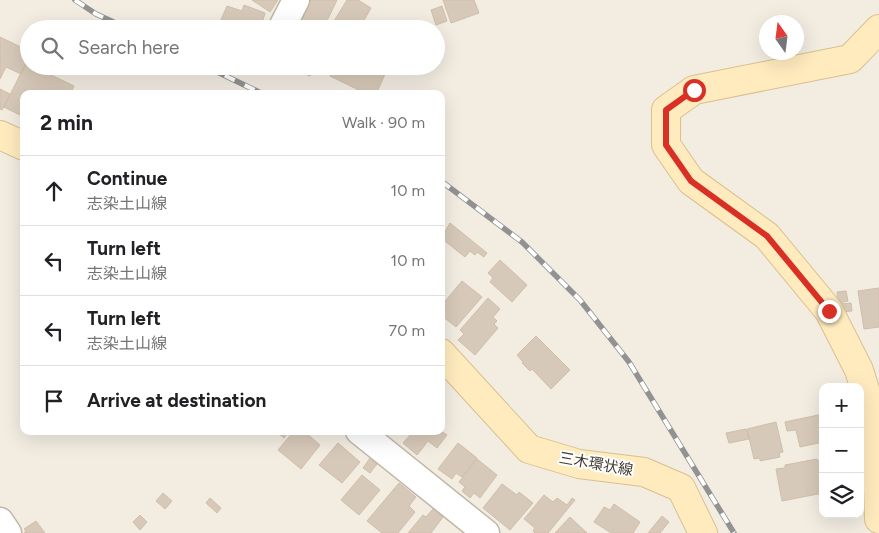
<!DOCTYPE html>
<meta charset="utf-8">
<style>
body{margin:0;font-family:Figtree,"Noto Sans JP",sans-serif;background:#f2f2f2;color:#202124}
.controls{position:absolute;right:15px;bottom:15px;display:grid;overflow:hidden;border-radius:10px;box-shadow:0 5px 20px #0002}
.controls button{width:45px;height:45px;display:grid;place-items:center;padding:0;border:0;border-bottom:1px solid #e0e0e0;background:#fff;color:#202124;font:25px sans-serif}
.compass{position:absolute;left:759px;top:15px;width:45px;height:45px;border-radius:50%;background:#fff;box-shadow:0 5px 20px #0002;rotate:346deg}
.stop{position:absolute;width:15px;height:15px;margin:-11px;border:4px solid #d93025;border-radius:50%;background:#fff}
.stop.end{background:#d93025;border-color:#fff;box-shadow:0 1px 5px #0008}
.list{margin:0;padding:0;list-style:none}
h2{display:flex;justify-content:space-between;align-items:center;height:65px;margin:0;padding:0 20px;font-size:21px}
h2 small{font-size:16px;font-weight:400;color:#757577}
.list li{display:grid;grid-template-columns:32px 1fr auto;gap:15px;align-items:center;box-sizing:border-box;height:70px;padding:0 20px;border-top:1px solid #e0e0e0}
.list b{display:block;font-size:19px;white-space:nowrap}
.list p{margin:0;font-size:16px;white-space:nowrap;color:#757577}
.list em{font-size:16px;font-style:normal;color:#757577}
.icon{flex:none;width:28px;height:28px;fill:none;stroke:currentColor;stroke-width:2;stroke-linecap:round;stroke-linejoin:round}
.map{position:relative;flex:none;width:879px;height:533px;overflow:hidden}
.search{position:absolute;background:#fff;box-shadow:0 5px 20px #0002;left:20px;top:20px;width:425px;height:55px;display:flex;align-items:center;gap:12px;box-sizing:border-box;padding:0 18px;border-radius:28px;color:#757577;font-size:19px}
.panel{position:absolute;background:#fff;box-shadow:0 5px 20px #0002;left:20px;top:90px;width:425px;height:345px;border-radius:10px}
.map>svg:first-child{display:block}
.building{fill:#d7c9b9;stroke:#d0bea8}
.lines{fill:none;stroke-linecap:round;stroke-linejoin:round}
.street-casing{stroke:#c0b6a6;stroke-width:29}
.secondary-casing{stroke:#d9c18e;stroke-width:30}
.street{stroke:#fff;stroke-width:26}
.secondary{stroke:#ffebbe;stroke-width:28}
.rail-casing{stroke:#929292;stroke-width:5.5}
.rail{stroke:#fff;stroke-width:4;stroke-dasharray:11;stroke-linecap:butt}
.route{stroke:#d93025;stroke-width:6}
.labels{text-anchor:middle;dominant-baseline:central;stroke-width:4;stroke-linejoin:round;paint-order:stroke}
.street-label{font-size:15px;fill:#433b32;stroke:#fff}
</style>
<div class="map">
<svg width="879" height="533" viewBox="0 0 879 533">
<rect width="100%" height="100%" fill="#f2ece1"/>
<path class="building" d="M252,0H278L270,12Z
M305,0H337L323,29H306L294,23Z
M347,0H358L371,8L359,29H345L334,21Z
M443,0H474L479,13L451,23Z
M244,5L265,13L263,20L270,23L267,29H217L227,6L242,11Z
M442,6L447,21L436,25L431,10Z
M0,37L29,51V58L21,74L6,67L0,79Z
M26,63L74,86L70,94H24V120L20,115L4,107Z
M286,66H314L310,76Z
M335,66H374L386,72L376,94H367L330,76Z
M0,89L10,94L2,110L0,109Z
M450,223L487,253L484,257L477,252L475,255L470,251L465,257L441,238Z
M500,260L527,285L512,302L490,282L493,278L488,273Z
M462,281L482,297L456,327L441,315V306Z
M879,288V327L864,329L858,291Z
M846,291L848,301L838,303L837,292Z
M488,298L500,309L493,317L497,321L494,324L498,328L475,355L458,340L464,334L460,330Z
M851,303L852,311L840,312V304Z
M536,336L570,370L551,389L532,369L530,371L522,363L523,362L517,355Z
M823,414V442L800,447L796,430L787,431L785,422Z
M776,422L783,452L779,453L780,457L760,461V458L754,459L747,429Z
M746,429L749,439L729,443L726,433Z
M276,431H289L284,438Z
M294,431H304L320,445L301,469L278,450Z
M408,431H441L447,435L437,448L428,441L417,455L403,443L411,434Z
M338,443L360,462L342,483L319,465Z
M458,443L477,458L462,477L456,473L452,479L438,469Z
M370,458L377,464L370,473L363,468Z
M477,459L497,475L480,498L474,493L470,498L462,491L465,487L459,482Z
M817,459L818,461L823,460V493L782,501L776,469L785,468V465Z
M362,475L380,490L359,515L341,500Z
M399,483L416,497L409,506L415,512L398,533H382L367,521Z
M502,484L517,495L519,492L533,503L510,530L483,508Z
M163,493L172,501L165,509L156,501Z
M544,495L553,502L557,498L567,505L572,498L575,500L548,533H535L533,531L535,528L524,519Z
M210,498L221,508L217,513L206,503Z
M614,504L640,522L633,533H611L594,522L604,507L610,510Z
M433,509L443,517L431,533H408L423,515L426,517Z
M140,515L147,522L140,530L133,522Z
M662,516L669,522L660,533H648Z
M570,517L587,533H555Z
M36,521L45,533H24L26,531L24,529Z"/>
<g class="lines">
<g class="street-casing">
<path id="street" d="M281,29L296,0
M359,431L486,533
M0,521L8,533"/>
</g>
<g class="secondary-casing">
<path id="secondary" d="M879,29L850,59L694,90L666,110V145L691,181L767,236L829,311L859,370L876,426L879,519
M0,135L24,146
M441,353L529,449L579,464L644,472L681,488L703,533"/>
</g>
<use href="#street" class="street"/>
<use href="#secondary" class="secondary"/>
<g class="rail-casing">
<path id="rail" d="M75,0L96,14L129,29
M205,66L263,94
M441,181L522,242L580,300L629,362L734,533"/>
</g>
<use href="#rail" class="rail"/>
</g>
<g class="lines">
<path class="route" d="M694,90L666,110V145L691,181L767,236L829,311"/>
</g>
<g class="labels">
<g class="street-label">
<text transform="translate(596 464) rotate(10)">三木環状線</text>
</g>
</g>
</svg>
<div class="controls">
<button>+</button>
<button>−</button>
<button><svg class="icon" aria-label="layers" viewBox="0 0 24 24"><path d="M12 4l9 5-9 5-9-5zM3 14l9 5 9-5"/></svg></button>
</div>
<svg class="compass" viewBox="-18 -18 36 36"><path d="M0-13l5 13h-10z" fill="#e53935"/><path d="M0 13l5-13h-10z" fill="#757577"/></svg>
<div class="stop" style="left:694px;top:90px"></div>
<div class="stop end" style="left:829px;top:311px"></div>
<div class="search"><svg class="icon" aria-label="search" viewBox="0 0 24 24"><circle cx="10" cy="10" r="6"/><path d="M15 15l6 6"/></svg>Search here</div>
<section class="panel">
<h2>2 min<small>Walk · 90 m</small></h2>
<ul class="list">
<li><svg class="icon" aria-label="ahead" viewBox="0 0 24 24"><path d="M12 20V5M6 11l6-6 6 6"/></svg><div><b>Continue</b><p>志染土山線</p></div><em>10 m</em></li>
<li><svg class="icon" aria-label="left" viewBox="0 0 24 24"><path d="M17 20v-9H6M10 6l-5 5 5 5"/></svg><div><b>Turn left</b><p>志染土山線</p></div><em>10 m</em></li>
<li><svg class="icon" aria-label="left" viewBox="0 0 24 24"><path d="M17 20v-9H6M10 6l-5 5 5 5"/></svg><div><b>Turn left</b><p>志染土山線</p></div><em>70 m</em></li>
<li><svg class="icon" aria-label="arrive" viewBox="0 0 24 24"><path d="M6 21V4h12l-3 4 3 4H6"/></svg><div><b>Arrive at destination</b></div></li>
</ul>
</section>
</div>
